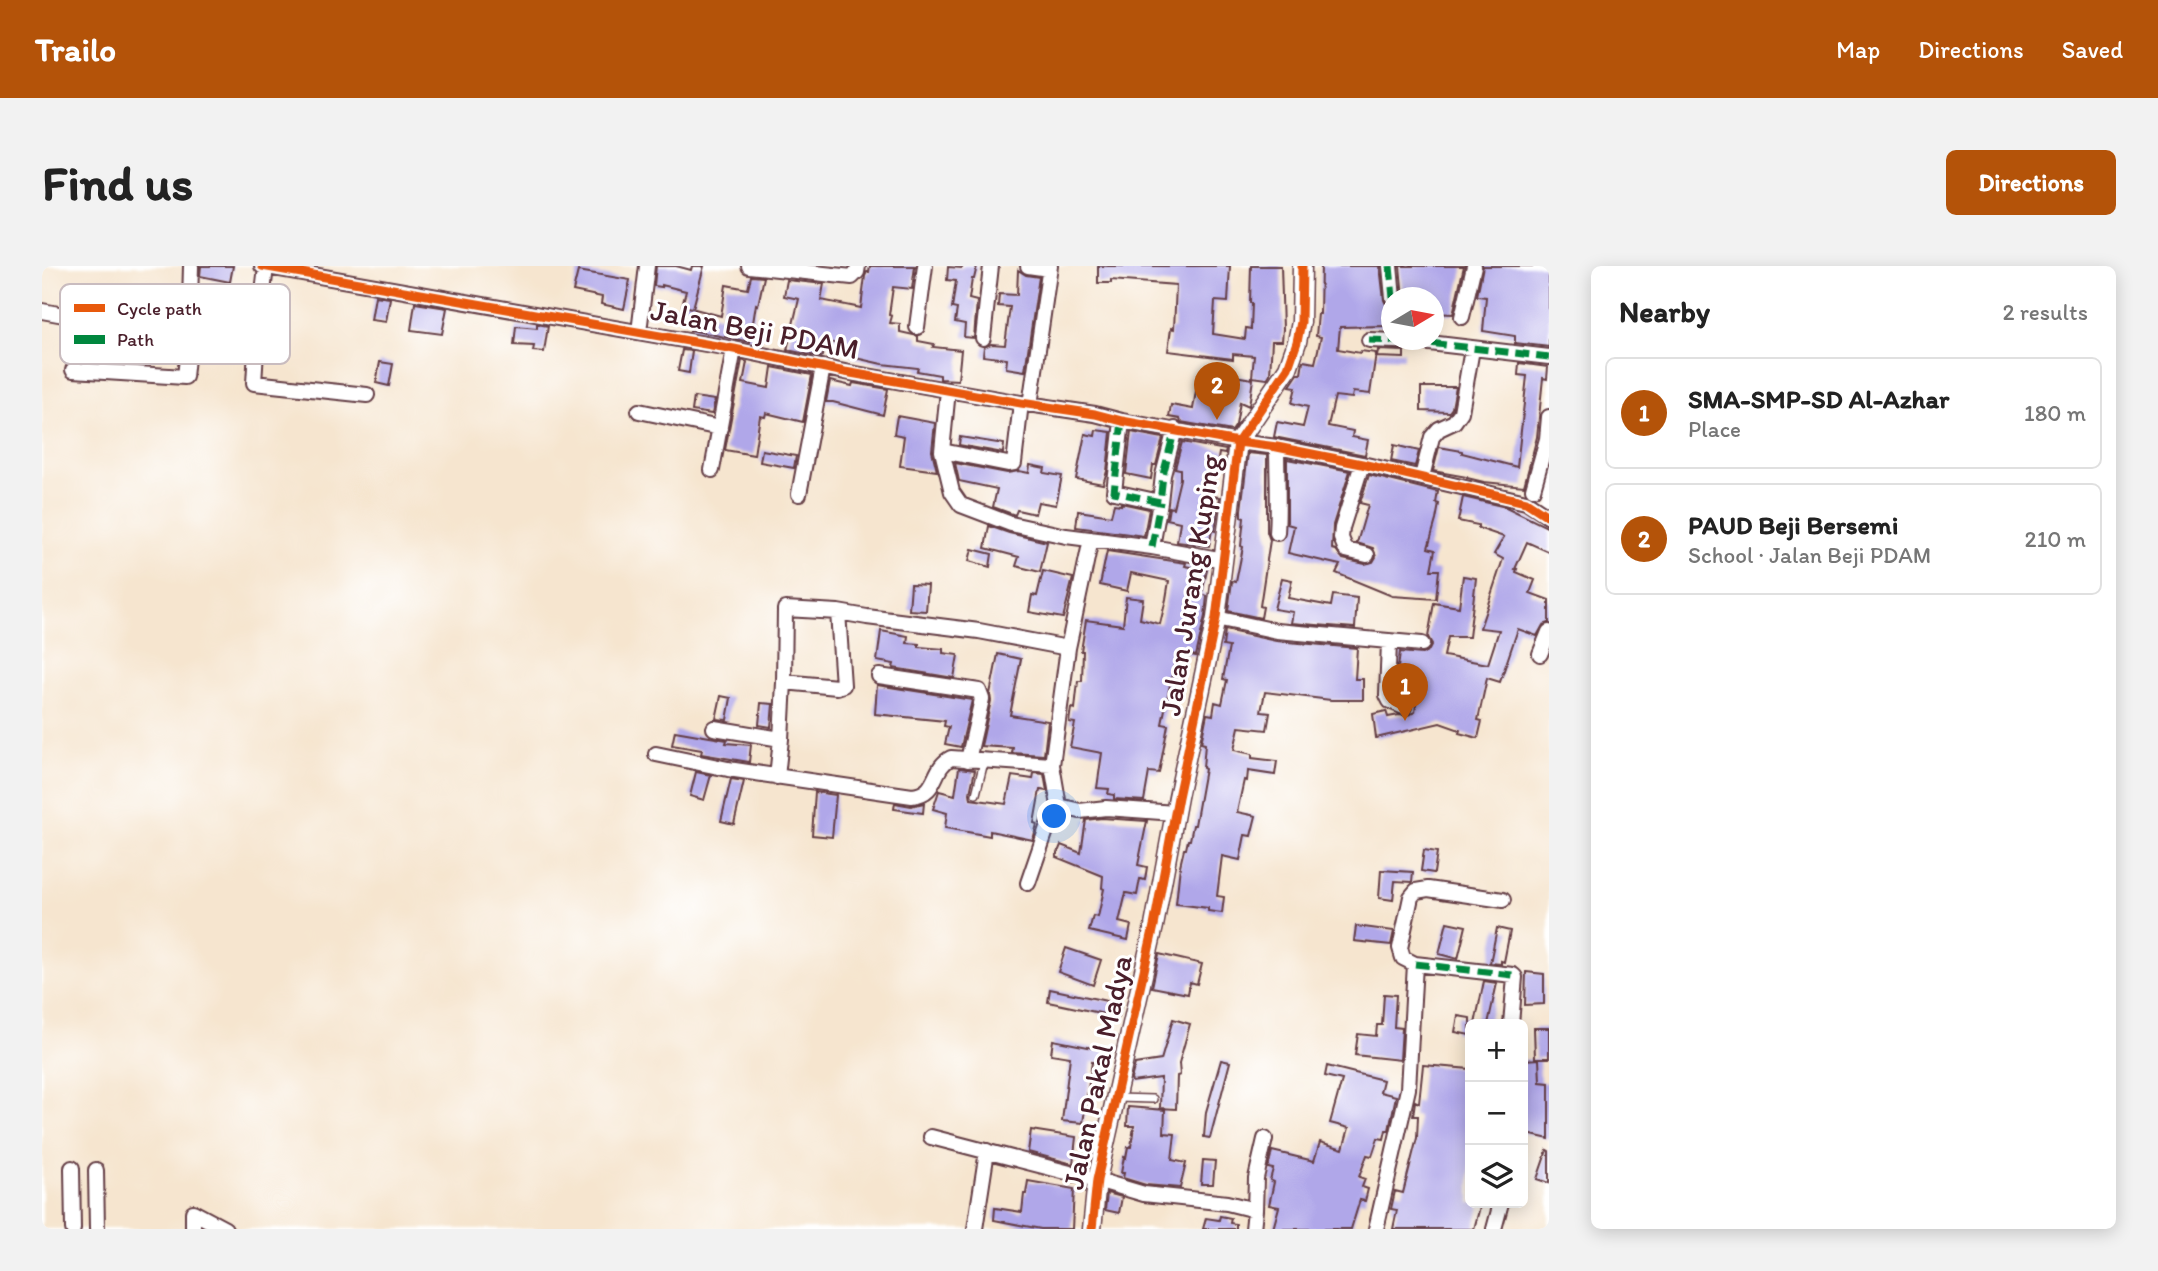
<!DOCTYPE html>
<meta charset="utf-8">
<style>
body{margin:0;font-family:Itim,sans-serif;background:#f2f2f2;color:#222}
.controls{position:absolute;right:21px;bottom:21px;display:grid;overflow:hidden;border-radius:10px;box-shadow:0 4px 18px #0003}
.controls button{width:63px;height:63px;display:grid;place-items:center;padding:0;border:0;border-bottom:2px solid #e0e0e0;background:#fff;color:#222;font:35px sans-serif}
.compass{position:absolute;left:1339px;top:21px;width:63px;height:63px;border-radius:50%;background:#fff;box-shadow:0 4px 18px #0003;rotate:80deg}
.you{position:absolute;left:1013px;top:551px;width:24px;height:24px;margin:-18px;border:5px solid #fff;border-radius:50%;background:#1a73e8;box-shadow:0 0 0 10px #1a73e833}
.badge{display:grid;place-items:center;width:46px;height:46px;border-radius:50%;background:#b45309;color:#fff;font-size:23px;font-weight:700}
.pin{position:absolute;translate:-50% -58px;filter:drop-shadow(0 2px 4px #0008)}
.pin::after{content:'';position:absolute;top:37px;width:24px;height:21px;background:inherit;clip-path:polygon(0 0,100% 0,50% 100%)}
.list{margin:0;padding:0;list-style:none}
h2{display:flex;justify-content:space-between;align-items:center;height:91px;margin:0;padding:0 28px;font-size:30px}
h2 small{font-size:23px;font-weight:400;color:#767676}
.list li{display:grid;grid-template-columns:46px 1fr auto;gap:21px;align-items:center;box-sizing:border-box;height:112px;margin:0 14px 14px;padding:0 14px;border:2px solid #e0e0e0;border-radius:10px}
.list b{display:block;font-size:26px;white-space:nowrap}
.list p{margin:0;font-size:23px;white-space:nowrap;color:#767676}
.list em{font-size:23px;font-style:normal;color:#767676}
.icon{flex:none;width:38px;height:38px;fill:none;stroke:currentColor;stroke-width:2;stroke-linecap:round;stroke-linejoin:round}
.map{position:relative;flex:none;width:1507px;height:963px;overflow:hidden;border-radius:10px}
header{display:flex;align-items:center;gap:42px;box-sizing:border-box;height:98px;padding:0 35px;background:#b45309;color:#fff}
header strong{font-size:33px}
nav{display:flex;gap:38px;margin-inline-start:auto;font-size:24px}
.intro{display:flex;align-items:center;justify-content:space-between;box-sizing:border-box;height:168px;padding:0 42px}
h1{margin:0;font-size:49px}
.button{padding:18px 32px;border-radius:10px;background:#b45309;color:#fff;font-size:24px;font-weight:700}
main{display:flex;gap:42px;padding:0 42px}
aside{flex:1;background:#fff;border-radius:10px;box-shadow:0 4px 18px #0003}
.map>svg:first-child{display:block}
.building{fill:#b0a7e9}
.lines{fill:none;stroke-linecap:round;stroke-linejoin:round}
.service-casing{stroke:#643d44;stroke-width:10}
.minor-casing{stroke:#643d44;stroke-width:18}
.tertiary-casing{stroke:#643d44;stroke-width:21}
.service{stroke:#fff;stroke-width:7}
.minor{stroke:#fff;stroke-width:14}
.tertiary{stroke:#fff;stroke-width:18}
.quiet{stroke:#00873e;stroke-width:7;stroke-dasharray:14 7;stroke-linecap:butt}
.cycleway-casing{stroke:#fff;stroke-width:13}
.cycleway{stroke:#e8590c;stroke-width:9}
.labels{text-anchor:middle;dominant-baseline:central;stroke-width:6;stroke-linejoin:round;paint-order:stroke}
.street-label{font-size:30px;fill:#4a1f2b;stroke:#fff}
.key{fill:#fff;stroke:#c9bcbf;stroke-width:2}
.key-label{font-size:19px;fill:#4a1f2b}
</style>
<header>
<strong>Trailo</strong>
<nav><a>Map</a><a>Directions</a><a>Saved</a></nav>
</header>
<div class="intro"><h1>Find us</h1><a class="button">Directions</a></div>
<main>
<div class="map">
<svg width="1507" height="963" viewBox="0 0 1507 963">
<rect width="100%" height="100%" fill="#fff"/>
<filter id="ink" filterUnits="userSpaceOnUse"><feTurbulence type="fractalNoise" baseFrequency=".0143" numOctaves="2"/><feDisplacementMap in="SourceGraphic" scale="14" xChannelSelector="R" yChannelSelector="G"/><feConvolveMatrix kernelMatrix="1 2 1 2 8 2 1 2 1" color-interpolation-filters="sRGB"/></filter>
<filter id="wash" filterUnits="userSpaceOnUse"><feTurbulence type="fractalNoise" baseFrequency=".00686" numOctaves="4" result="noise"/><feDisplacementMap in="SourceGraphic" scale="28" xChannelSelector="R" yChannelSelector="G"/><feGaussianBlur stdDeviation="1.57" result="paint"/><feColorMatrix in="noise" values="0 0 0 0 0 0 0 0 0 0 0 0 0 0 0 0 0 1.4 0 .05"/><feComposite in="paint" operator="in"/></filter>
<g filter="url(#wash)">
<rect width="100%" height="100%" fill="#f6e5cf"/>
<g id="blocks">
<path class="building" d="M159,0H191L188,16L158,10Z
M614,0H634L649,4L650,0H662L651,42L640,40L644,25L620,19V21L612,20Z
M828,0H873L870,23L851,21L847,49L850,50L848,57L858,58V66L876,70V75L892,78L891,81L919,84L916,114L898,113V109L875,105L876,102L840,98L809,91L811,82L783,75L781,90L779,91L745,84L757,33L742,30L745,14L782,18L779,34L819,42L823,10L825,6H827Z
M921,0H935L932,13H930L927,33L935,35L932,72L922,71L923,58L913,56L915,43L910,42L914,15L905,14L906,1L920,2Z
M1056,0H1188L1186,36L1173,35L1171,68L1203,73L1204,62L1209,63L1210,37H1208L1209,0H1239L1241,63L1240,75H1230L1228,108L1225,113L1210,111L1212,90L1191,88V93L1126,85L1129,62L1132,63L1134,19L1069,14V17H1056Z
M1279,0H1338L1342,34L1344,38L1349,41V45H1345L1344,60L1298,61L1296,83L1318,87L1319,85L1334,87L1328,128L1311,126L1310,132L1293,130L1286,160L1311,165L1310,171L1326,174L1323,189L1232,171L1235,156L1261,161L1266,141L1250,137L1254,121L1248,120L1256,108H1259L1261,95L1273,97L1279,71L1274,70L1276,48H1278Z
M1358,0H1422L1411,48L1391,47V32H1361Z
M1441,0H1507V81L1473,77V70L1441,65L1444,31L1435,30Z
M976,4L984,9L997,11L983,105L964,102L965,93L941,90L942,81L949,78L963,79L968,41L956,40L957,28L975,29Z
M536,5L588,14L582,43L559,38L560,31L531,25Z
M709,10L722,11L716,39L714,38L708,76L648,64L653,43L679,50L684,19L706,23Z
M333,30L348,32L344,56L329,54Z
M373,37L405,42L400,68L369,64Z
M495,58L506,60L502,86L491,85L492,80L472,79L474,60L495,62Z
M230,64L249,67L248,78L228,75Z
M640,84L650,85L647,107L636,105Z
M1336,84L1362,85V92L1335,91Z
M700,94L705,96L701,117L727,122L730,101L770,109L761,156L724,147L723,151L718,150L712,189L683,184Z
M338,96L351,98L347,120L334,117Z
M1477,97L1506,101L1505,113L1501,112L1495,171L1482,220L1442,216L1425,212V211L1391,205L1397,181L1420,185V187L1475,201L1485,110L1476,109Z
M1180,108L1211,113L1207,140L1198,136L1194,159L1190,165L1139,156L1138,153L1127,151L1129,139L1151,143L1154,125L1166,127L1169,115L1179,117Z
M788,115L810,120L811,117L846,123L841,149L791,136H784Z
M1379,121H1414L1410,142L1407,146L1379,145Z
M652,131L673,134L670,148L650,145Z
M855,150L893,157L890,185L895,205L858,200L862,170L852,168Z
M1054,164L1069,166L1065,205L1061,218L1034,213L1043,168L1053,170Z
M1089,166L1121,172L1114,199H1111L1109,213L1084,208Z
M918,171L962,178L961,187L917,179Z
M1140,176L1184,184L1183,188L1177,187L1170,230L1178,231L1173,265L1170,264L1167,280L1135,276L1138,256L1125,253L1127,241L1131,242L1138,213V203L1133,202Z
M1352,179L1377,185L1373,200L1349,195Z
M720,184L754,190L752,202L718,196Z
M1206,187L1225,189V266L1228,274L1218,340L1221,341L1219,352L1186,345L1190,315L1194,316L1201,281L1199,280L1202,252L1199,251V244Z
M1245,193L1308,205L1291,259L1290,283L1294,284L1301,293L1323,298L1331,296L1334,291L1331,282L1315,277L1326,239L1318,237L1327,209L1396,226L1394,237L1397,238L1394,254L1386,282L1393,284L1389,304H1397L1394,333L1350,330L1294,307L1298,299L1246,287L1252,260L1245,258Z
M913,197L965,207L977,205L987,207L988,199L1003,202L1002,207L1020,210L1014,239L996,236L993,248L975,244L973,249L951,241L955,223L917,215Z
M1421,231L1464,241L1507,262V286L1485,276L1473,303H1475L1474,306L1493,314L1488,327L1507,334V357L1501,359L1495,370L1476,363L1458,416L1445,412L1436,454L1440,455L1436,472L1417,467L1418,464L1398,457L1334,472L1331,448L1344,445L1346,451L1357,449L1364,450L1373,446L1377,413L1355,410L1358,386L1380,388L1387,384L1390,378L1386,371L1392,337L1417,341L1421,310L1434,312L1427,371H1406L1402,390L1446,398L1457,364L1438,362L1461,293L1452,288L1462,271L1436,262V259L1416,255Z
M1079,237L1107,243L1102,270L1034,261L1036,245L1069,250L1072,238L1079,239Z
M947,260L967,267L1005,276L998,306L974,300L977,291L943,282Z
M930,283L950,288L948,301L927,295Z
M1065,285L1144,297L1143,300L1165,304L1160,328L1165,330L1163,350L1154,390L1137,386L1135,399H1132L1120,458L1126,459L1117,507L1107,506L1102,535L1072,533V529L1066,528L1067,523L1055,522L1060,487L1028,481L1033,457L1027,456L1029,442L1033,443L1036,415H1040L1041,385H1039L1044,354L1081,359L1084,331L1101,333L1098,353L1118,358L1124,333L1127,315L1089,307L1085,325L1058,319Z
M1001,305L1031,312L1021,352L987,346L990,329L995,330Z
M1240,312L1250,314L1246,332L1289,340L1291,329L1315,332L1313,362L1249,357L1251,346L1232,343Z
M869,318L886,319L884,345L867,344Z
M1183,364L1234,375L1315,382L1313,413H1321V434H1289L1223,426L1219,446L1228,447L1225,464L1197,461L1192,484L1210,488V492L1235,495L1233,509L1206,505L1205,515L1202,514L1195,546L1214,550L1209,570L1203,569L1198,594L1180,590L1175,630L1182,631L1180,647L1166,645V642L1134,638L1138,600L1142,583H1144L1146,574H1148L1151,559H1153L1163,503L1161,502L1163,478L1159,477L1165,448L1171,449L1173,436L1180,438L1185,414L1181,413L1187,381L1181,380Z
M839,365L866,370L865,377L877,378V381L901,383V387L916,389L912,412L851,402L852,398L835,395Z
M956,388L979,393L968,449L1006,455L1002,489L970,487L971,482L939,480L949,435L948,428Z
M835,419L930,434L919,481L903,478L907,461L902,460L903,455L833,448Z
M679,430L689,432L685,454L674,453Z
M719,437L731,438L729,461L717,459Z
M633,465L685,474L684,477L709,479L707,496L659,488L660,484L630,479Z
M917,502L933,504L928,527L929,533L964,538L970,510L991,513L992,507L1002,508L1005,525L998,524L992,557L995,558L991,574L948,565V570L903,562L905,547L891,543L897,525L913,529Z
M654,506L669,509L662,534L648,530Z
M689,513L702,515L692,558L679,555Z
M773,526L794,529L790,571L770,569Z
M853,537L869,540L882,537L881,547L852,543Z
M1060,552L1105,555L1096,599L1105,601L1103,614L1098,613L1095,629L1084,627L1077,656L1089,659L1086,674L1047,665L1051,650L1056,651L1062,623L1060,622L1061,610L1014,591L1019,579L1039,587L1044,554Z
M1382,584L1395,586L1392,607L1379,605Z
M1339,604L1371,606L1370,616L1353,615L1351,634L1337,632Z
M1405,656L1424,660L1416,693L1397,688Z
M1314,660L1352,665L1349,679L1312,675Z
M1455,662L1468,665L1462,696L1459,695V698L1448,697Z
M1024,682L1059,694L1051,719L1016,706Z
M1117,688L1160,698L1155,718L1148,716L1146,728L1110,721Z
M1484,706L1502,708V738L1483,739Z
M1442,715L1455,717L1446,758H1433Z
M1008,723L1079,738L1077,751L1006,736Z
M1342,728L1354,729L1352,761L1360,762L1358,794L1313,789L1316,768L1334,770L1335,759H1340Z
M1416,750L1428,752V769L1413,766Z
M1131,753L1148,758L1137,797L1138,809L1135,810L1134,843L1118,842L1119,812L1090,816L1089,813L1093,798L1119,794Z
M1492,762H1507V792H1493Z
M1011,774L1066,785L1063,798L1050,796L1041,857L1020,855L1028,791L1009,788Z
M1497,793L1498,816L1507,817V873L1481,867V794Z
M1179,794L1188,796L1168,872L1162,871L1164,846Z
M1381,799L1428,803L1426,829H1428V937H1439L1432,963H1351L1355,944L1349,943L1353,925L1361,927L1375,872L1376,850H1371L1373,835L1377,837Z
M1285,800L1341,814L1338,826L1354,830L1347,864H1344L1342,873L1336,872L1330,890L1325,889L1317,911L1323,913L1320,921L1326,923L1323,935L1318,934L1309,963H1231L1237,941L1227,939L1232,916L1228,914L1231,903L1226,902L1230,885L1272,895L1278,876L1301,883L1307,862L1288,857L1300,814L1283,810Z
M1086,841L1123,844L1122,867L1133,868L1130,894L1144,897L1138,922L1104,919L1081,912L1082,907H1079L1082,891L1084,892L1086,881H1089L1092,860H1085Z
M989,864L1034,871L1031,898L986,886Z
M1505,884L1507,885V917L1495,913Z
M1161,894L1173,895L1171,918H1159Z
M986,915L1032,923L1030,963H999L952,954L953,942L980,946L982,928H984Z
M1065,927L1080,931L1077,947L1063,944Z
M1178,950L1189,952L1188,957L1194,958V963H1161L1164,952L1177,954Z"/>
</g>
</g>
<g filter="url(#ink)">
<use href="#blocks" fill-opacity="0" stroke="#643d44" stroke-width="2"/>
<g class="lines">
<g class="service-casing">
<path id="service" d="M934,528L942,496
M1075,832L1111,833"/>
</g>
<g class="minor-casing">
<path id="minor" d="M220,0L692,83L803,106L979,137L1053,148L1080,155L1196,176L1235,181L1320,198L1484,236L1507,251
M707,0L810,11L815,6L816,0
M986,0L1007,3
M1348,0L1351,32
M224,1L214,85L212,117L325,129
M0,45L147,72
M1420,51L1432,0
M875,61L883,0
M597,66L605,0
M941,72L949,0
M1327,74L1379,76L1507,91
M31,104L143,111L147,72L149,0
M906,124L900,185L910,226L919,239L969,258L1024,270L1110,281L1182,294
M988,139L1008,0
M597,145L678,162
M1080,155L1072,226L1118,236L1121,209L1133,163
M1235,181C1235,210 1237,238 1235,267
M900,185L966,198L972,197L979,137
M1320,198L1300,262L1299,272L1304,284L1325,289
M670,204L692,83
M1380,211L1390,171L1397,163L1412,156L1419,146L1430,83
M1491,223L1505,173L1507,151
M757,228L781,101
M1049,273L1026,382L1010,499L1017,540L1038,545L1064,542L1133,547
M1110,281L1118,236
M1174,352L1235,365L1380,378
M1347,376L1345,429L1348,435L1362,441
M1498,388L1507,366
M837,410L937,425L940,433L926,494
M742,416L743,343L796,346
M672,462L739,473L735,511
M739,473L742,416L795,421L801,419L796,346L825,351L937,365L1026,382
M614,488L686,503L870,530C897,528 889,502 909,492L1010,499
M986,617L1009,550L1017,540
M1373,698L1471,709L1473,711L1469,758
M889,871L1055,914L1102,928L1185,937L1213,944L1211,963
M30,902L31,963
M54,904L55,963
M1213,944L1214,912L1223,873
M151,963V946L183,963
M933,963L945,885
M1334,963L1366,823L1373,698L1361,692L1358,682L1369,631L1374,625L1386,623L1461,634
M1452,963L1459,937"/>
</g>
<g class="tertiary-casing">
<path id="tertiary" d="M1050,963L1055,914L1112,660L1136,531L1174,352L1196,176L1246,102L1255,76L1259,56L1260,0"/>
</g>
<use href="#service" class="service"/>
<use href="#minor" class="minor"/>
<use href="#tertiary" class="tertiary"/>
<path class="quiet" d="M1348,0L1351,32
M1327,74L1379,76L1507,91
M1080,155L1072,226L1118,236L1121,209L1133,163
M1110,281L1118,236
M1373,698L1471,709"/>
<g class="cycleway-casing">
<path id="cycleway" d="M220,0L692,83L803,106L979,137L1053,148L1080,155L1196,176L1235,181L1320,198L1484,236L1507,251
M1050,963L1055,914L1112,660L1136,531L1174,352L1196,176L1246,102L1255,76L1259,56L1260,0"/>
</g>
<use href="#cycleway" class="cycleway"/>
</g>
</g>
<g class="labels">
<g class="street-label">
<text transform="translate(713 63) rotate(11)">Jalan Beji PDAM</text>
<text transform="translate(1148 319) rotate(-81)">Jalan Jurang Kuping</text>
<text transform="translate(1055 806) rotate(-78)">Jalan Pakal Madya</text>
</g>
</g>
<rect x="18" y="18" width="230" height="80" rx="10" class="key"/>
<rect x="32" y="38" width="31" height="8" fill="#e8590c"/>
<rect x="32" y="69" width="31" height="9" fill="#00873e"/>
<g class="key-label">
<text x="75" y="49">Cycle path</text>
<text x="75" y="80">Path</text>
</g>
</svg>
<div class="controls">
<button>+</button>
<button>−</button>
<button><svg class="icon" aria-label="layers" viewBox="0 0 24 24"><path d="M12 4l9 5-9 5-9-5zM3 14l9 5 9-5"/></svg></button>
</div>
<svg class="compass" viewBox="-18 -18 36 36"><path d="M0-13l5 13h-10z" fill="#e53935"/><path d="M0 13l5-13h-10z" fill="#767676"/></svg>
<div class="you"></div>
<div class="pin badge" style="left:1363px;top:455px">1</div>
<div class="pin badge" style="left:1175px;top:154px">2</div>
</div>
<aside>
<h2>Nearby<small>2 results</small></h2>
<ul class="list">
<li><span class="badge">1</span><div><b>SMA-SMP-SD Al-Azhar</b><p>Place</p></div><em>180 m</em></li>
<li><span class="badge">2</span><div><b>PAUD Beji Bersemi</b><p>School · Jalan Beji PDAM</p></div><em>210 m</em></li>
</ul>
</aside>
</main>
